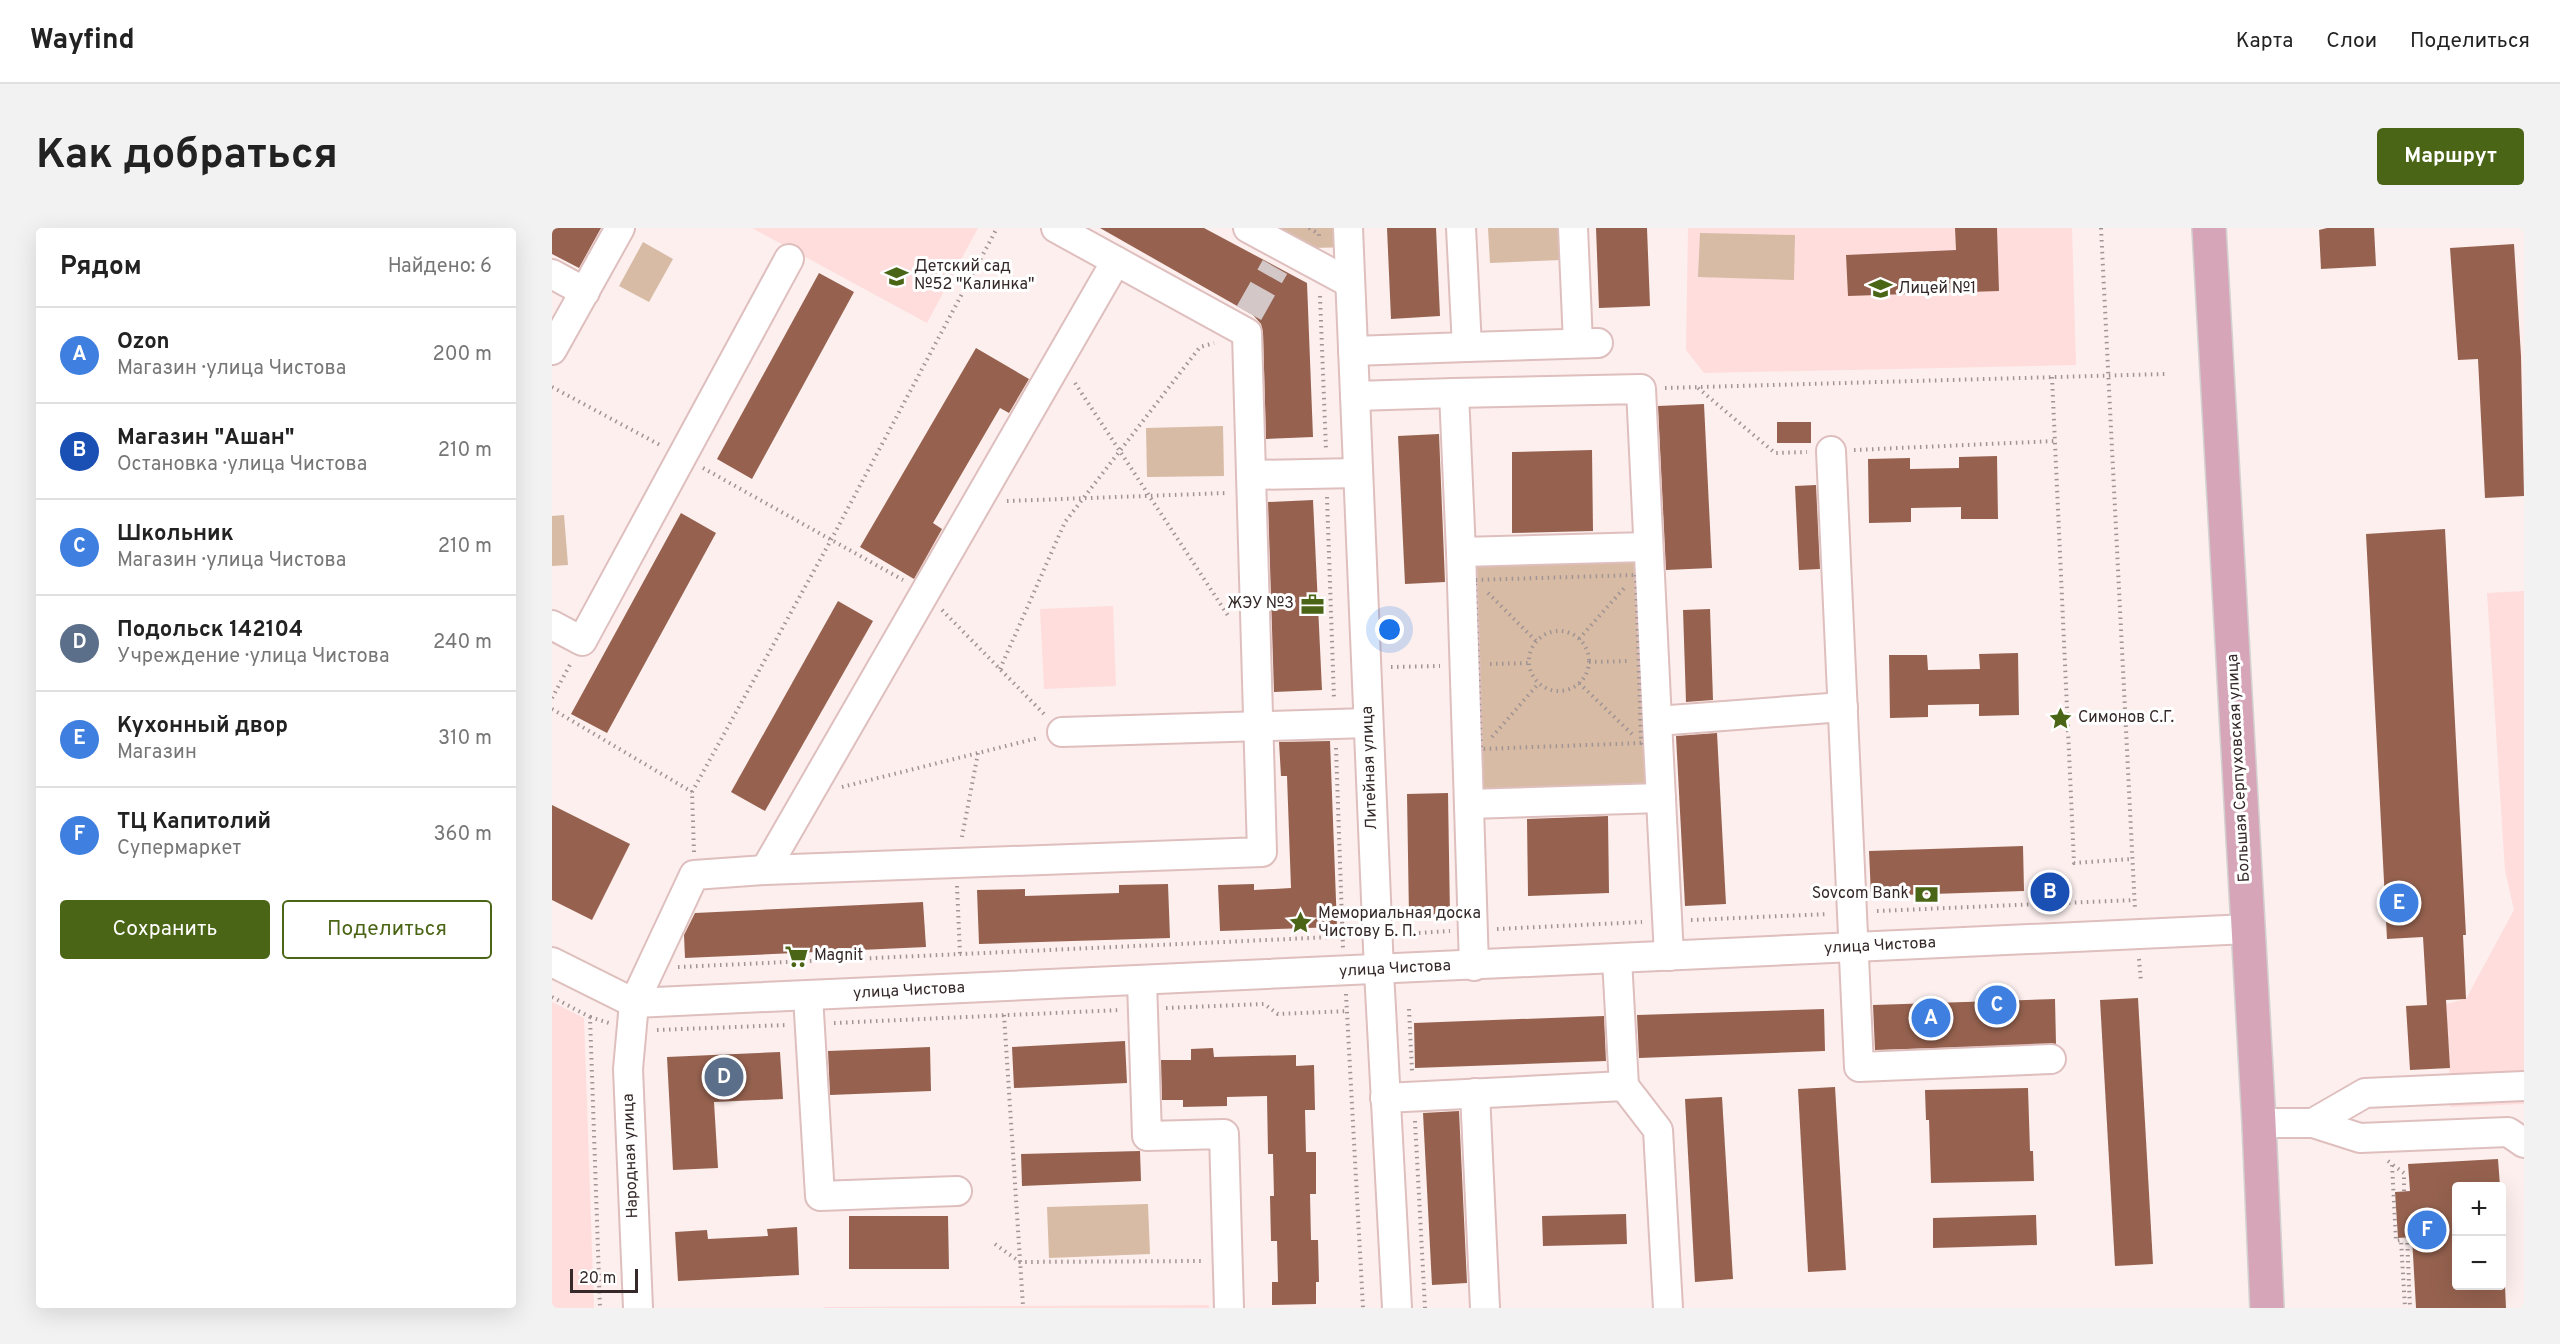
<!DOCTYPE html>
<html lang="ru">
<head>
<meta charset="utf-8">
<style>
  :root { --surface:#fff; --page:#f2f2f2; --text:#222; --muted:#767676; --line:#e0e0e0; --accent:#4b6516 }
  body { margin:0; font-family:Overpass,sans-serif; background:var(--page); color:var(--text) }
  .controls { position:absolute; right:18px; bottom:18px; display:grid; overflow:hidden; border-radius:6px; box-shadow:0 6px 24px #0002 }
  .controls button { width:54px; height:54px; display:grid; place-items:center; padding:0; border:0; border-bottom:2px solid var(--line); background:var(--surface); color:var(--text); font:30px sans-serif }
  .scale { position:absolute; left:18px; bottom:15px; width:68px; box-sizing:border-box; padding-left:6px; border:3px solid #352929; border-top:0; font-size:16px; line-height:21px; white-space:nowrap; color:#352929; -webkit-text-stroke:4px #fff; paint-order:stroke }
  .you { position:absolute; left:838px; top:402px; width:21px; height:21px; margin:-15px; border:4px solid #fff; border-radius:50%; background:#1a73e8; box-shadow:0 0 0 9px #1a73e833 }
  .badge { display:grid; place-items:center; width:39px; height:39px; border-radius:50%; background:var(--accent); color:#fff; font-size:20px; font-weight:700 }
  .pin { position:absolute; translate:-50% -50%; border:3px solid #fff; box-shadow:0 2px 6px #0006 }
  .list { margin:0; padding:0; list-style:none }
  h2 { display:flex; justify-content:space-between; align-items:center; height:78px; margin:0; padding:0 24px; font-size:26px }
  h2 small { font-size:20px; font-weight:400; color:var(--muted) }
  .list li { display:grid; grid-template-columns:39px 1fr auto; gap:18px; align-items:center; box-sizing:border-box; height:96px; padding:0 24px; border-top:2px solid var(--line) }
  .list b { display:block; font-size:22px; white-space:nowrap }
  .list p { margin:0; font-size:20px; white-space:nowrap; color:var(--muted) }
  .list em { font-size:20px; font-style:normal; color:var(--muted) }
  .actions { display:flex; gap:12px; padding:18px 24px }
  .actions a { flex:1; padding:14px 0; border:2px solid var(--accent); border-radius:6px; text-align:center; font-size:21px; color:var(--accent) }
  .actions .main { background:var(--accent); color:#fff }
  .map { position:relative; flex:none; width:1972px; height:1080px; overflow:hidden; border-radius:6px }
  header { display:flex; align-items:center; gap:36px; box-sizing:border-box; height:84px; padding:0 30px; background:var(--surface); border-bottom:2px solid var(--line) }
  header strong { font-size:28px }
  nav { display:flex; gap:33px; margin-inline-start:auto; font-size:21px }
  .intro { display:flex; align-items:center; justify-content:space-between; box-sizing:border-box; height:144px; padding:0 36px }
  h1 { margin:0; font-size:42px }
  .button { padding:15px 27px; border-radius:6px; background:var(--accent); color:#fff; font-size:21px; font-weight:700 }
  main { display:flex; gap:36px; padding:0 36px }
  aside { flex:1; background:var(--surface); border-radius:6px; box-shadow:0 6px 24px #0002 }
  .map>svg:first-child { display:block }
</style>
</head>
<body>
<header>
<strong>Wayfind</strong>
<nav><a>Карта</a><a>Слои</a><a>Поделиться</a></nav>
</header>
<div class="intro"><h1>Как добраться</h1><a class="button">Маршрут</a></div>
<main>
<aside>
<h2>Рядом<small>Найдено: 6</small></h2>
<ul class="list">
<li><span class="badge" style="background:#3f7fe0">A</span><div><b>Ozon</b><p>Магазин · улица Чистова</p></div><em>200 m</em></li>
<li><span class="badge" style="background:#1a4fb4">B</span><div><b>Магазин &quot;Ашан&quot;</b><p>Остановка · улица Чистова</p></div><em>210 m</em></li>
<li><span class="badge" style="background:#3f7fe0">C</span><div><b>Школьник</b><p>Магазин · улица Чистова</p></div><em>210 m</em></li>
<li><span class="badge" style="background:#5c6f8a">D</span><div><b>Подольск 142104</b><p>Учреждение · улица Чистова</p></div><em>240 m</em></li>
<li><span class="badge" style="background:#3f7fe0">E</span><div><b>Кухонный двор</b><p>Магазин</p></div><em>310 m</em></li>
<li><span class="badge" style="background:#3f7fe0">F</span><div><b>ТЦ Капитолий</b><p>Супермаркет</p></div><em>360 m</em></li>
</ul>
<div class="actions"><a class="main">Сохранить</a><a>Поделиться</a></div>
</aside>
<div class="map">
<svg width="1972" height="1080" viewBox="0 0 1972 1080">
  <rect width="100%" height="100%" fill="#fcefee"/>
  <!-- built -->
  <g fill="#fedddc">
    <polygon points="200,0 426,0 375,95"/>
    <polygon points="1136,0 1520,0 1524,137 1152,145 1134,122"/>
    <polygon points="1972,363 1972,876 1899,879 1894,776 1914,771 1962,682 1953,642 1935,365"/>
    <polygon points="561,378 564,458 492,461 488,381"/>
    <polygon points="0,774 32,790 42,1080 0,1080"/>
    <polygon points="657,1077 657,1080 272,1080 272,1079"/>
  </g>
  <!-- green -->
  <g fill="#d7bba4">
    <polygon points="720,0 808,0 808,19 756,20"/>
    <polygon points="936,0 1007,0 1009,32 938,35"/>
    <polygon points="1148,5 1243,7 1242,52 1146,49"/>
    <polygon points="91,14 121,31 97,74 67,58"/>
    <polygon points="671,198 672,248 595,249 594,200"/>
    <polygon points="12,287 16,337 0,338 0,288"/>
    <polygon points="1094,330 1102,560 920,566 912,336"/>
    <polygon points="596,976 598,1026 497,1030 495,979"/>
  </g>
  <!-- building -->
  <g fill="#96624f">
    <polygon points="0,0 49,0 27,40 0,26"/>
    <polygon points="548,0 652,0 755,55 761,209 714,211 711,105 709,96 701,87"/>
    <polygon points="835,0 884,0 888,88 839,91"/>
    <polygon points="1044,0 1095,0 1098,78 1047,80"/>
    <polygon points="1403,0 1445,0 1447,63 1296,68 1294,27 1404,22"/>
    <polygon points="1775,0 1822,0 1824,38 1769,41 1767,2"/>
    <polygon points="1962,16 1969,128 1972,268 1933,270 1926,131 1906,132 1898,20"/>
    <polygon points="267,45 302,64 200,251 165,231"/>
    <polygon points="424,120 477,151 457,185 448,180 381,295 390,301 362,351 308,319"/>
    <polygon points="1152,176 1160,340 1114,342 1106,178"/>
    <rect x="1225" y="194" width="34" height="21"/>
    <polygon points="887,206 893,354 853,356 846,208"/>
    <polygon points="1040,222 1041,303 960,305 960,224"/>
    <polygon points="1445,228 1446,291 1409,291 1409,279 1359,280 1359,294 1317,295 1316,231 1358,230 1358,241 1407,240 1407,229"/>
    <polygon points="1264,257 1268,341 1247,342 1243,258"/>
    <polygon points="761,272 770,462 722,464 716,274"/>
    <polygon points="129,285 164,305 55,505 19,486"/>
    <polygon points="1893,301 1914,707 1911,707 1914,771 1894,772 1898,840 1858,842 1854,778 1875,777 1871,709 1835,711 1814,306"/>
    <polygon points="286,373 321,393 213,583 179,564"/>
    <polygon points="1158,381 1161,472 1134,474 1131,382"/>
    <polygon points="1466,425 1467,487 1427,488 1427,476 1376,477 1376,489 1338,490 1337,427 1375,427 1376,442 1428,441 1427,426"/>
    <polygon points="1165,505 1174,676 1133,678 1124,508"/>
    <polygon points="778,513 785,699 668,703 666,657 702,656 702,662 739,660 735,548 729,548 727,514"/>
    <polygon points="896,565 898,689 857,689 855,566"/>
    <polygon points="0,577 78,616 40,692 0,672"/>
    <polygon points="1056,588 1057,665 976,668 975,591"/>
    <polygon points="1471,618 1472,663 1319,668 1317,623"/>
    <polygon points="616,656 618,710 427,716 425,662 473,661 473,668 567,665 567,657"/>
    <polygon points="371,674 374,719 133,730 132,707 143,685"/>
    <polygon points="1586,770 1601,1036 1563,1038 1548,772"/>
    <polygon points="1503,771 1504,816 1323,822 1321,777"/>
    <polygon points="1272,781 1273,823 1087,830 1085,787"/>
    <polygon points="1052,788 1054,833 863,840 862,795"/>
    <polygon points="573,813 575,855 462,860 460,819"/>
    <polygon points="378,819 379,863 278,867 276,823"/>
    <polygon points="661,820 662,829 744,827 744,838 762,837 763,882 753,882 754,924 764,924 764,966 758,966 759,1012 766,1012 767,1054 764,1054 764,1076 720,1077 720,1054 726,1054 725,1013 719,1013 718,968 722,968 721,926 716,926 715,868 675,869 675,878 631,879 631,872 610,872 609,832 639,832 639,821"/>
    <polygon points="228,824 231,871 162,874 166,940 121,942 115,829"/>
    <polygon points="1283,859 1294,1042 1256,1044 1246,861"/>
    <polygon points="1476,860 1478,923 1481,923 1482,953 1379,955 1377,892 1374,892 1373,862"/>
    <polygon points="1170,869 1181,1051 1143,1054 1133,871"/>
    <polygon points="907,883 915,1055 880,1057 871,885"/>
    <polygon points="588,923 589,953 470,958 469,926"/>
    <polygon points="1946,931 1948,958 1905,958 1905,1058 1953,1058 1954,1080 1864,1080 1860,1009 1846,1010 1843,964 1858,963 1856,936"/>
    <polygon points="1074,986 1075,1016 991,1018 990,988"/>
    <polygon points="1484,987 1485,1017 1381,1020 1381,990"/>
    <polygon points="297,988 396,988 397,1041 297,1041"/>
    <polygon points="245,999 247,1047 126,1053 123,1004 155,1002 156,1011 216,1008 215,1001"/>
  </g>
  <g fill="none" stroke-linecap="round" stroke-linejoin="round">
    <!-- minor-tunnel -->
    <polyline stroke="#d4c7c7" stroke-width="28" stroke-dasharray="28 14" stroke-linecap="butt" points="697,85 723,39"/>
    <defs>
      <g id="minor">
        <polyline points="504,0 564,33"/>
        <polyline points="696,0 798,55"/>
        <polyline points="796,0 827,743 845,1080"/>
        <polyline points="1021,0 1026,115"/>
        <polyline points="0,46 33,64"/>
        <polyline points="915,119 1046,115"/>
        <polyline points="0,122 68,0"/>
        <polyline points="801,123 915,119 909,0"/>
        <polyline points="902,165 1089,161 1105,493 1291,479"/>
        <polyline points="803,168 902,165 909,324 1096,319"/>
        <polyline points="1279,223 1307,839 1499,831"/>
        <polyline points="699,247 710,624 213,642 564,33 695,105 699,247 806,245"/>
        <polyline points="909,324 922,738"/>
        <polyline points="0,397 30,413 237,31"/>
        <polyline points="1105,493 1117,728"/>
        <polyline points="510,504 816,495"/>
        <polyline points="917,576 1109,570"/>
        <polyline points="1065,731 1072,858"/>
        <polyline points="0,734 82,775 1696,701"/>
        <polyline points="590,753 595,908 672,906 677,1080"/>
        <polyline points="256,768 268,968 405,963"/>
        <polyline points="923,865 933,1080"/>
        <polyline points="833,870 1072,858 1106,902 1116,1080"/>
        <polyline points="1707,895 1761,895 1808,910 1956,904 1972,915"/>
        <polyline points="1761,895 1813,865 1972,858"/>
        <polyline points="86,1080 76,841 82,775 142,647 213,642"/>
      </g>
      <polyline id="major" points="1657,0 1707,895 1715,1080"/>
    </defs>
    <!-- minor casing -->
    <use href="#minor" stroke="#debfbe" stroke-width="32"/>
    <!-- major casing -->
    <use href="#major" stroke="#d3d0d0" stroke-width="36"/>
    <!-- path -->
    <g stroke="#a19494" stroke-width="4" stroke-dasharray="1.5 4.5" stroke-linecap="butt">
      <polyline points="757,0 767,6 767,9"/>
      <polyline points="1549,0 1583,682"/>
      <polyline points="768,68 774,222"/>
      <polyline points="1500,149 1522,635 1579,631"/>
      <polyline points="523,155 677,389"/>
      <polyline points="0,159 108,217"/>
      <polyline points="1113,160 1613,146"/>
      <polyline points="1146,160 1223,225 1255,224"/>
      <polyline points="1302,222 1503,213"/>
      <polyline points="151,240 351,352"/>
      <polyline points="775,269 782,471"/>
      <polyline points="455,273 675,265"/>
      <polygon points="1084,347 1089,515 929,521 923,352"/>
      <polyline points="936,365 985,414"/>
      <polyline points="390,382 494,488"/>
      <circle cx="1007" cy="433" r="30"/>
      <polyline points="1027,411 1073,359"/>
      <polyline points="1037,434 1078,433"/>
      <polyline points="938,436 977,435"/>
      <polyline points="839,439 888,438"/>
      <polyline points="448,441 513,294 648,119 662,115"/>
      <polyline points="1027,455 1081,507"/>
      <polyline points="0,470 20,433"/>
      <polyline points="0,481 140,564"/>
      <polyline points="940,509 987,455"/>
      <polyline points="784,520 791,720"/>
      <polyline points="290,559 486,510"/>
      <polyline points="410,609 426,525"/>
      <polyline points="142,624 140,564 279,312 445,0"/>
      <polyline points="405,658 408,726"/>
      <polyline points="1325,683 1582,672"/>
      <polyline points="1139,692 1276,686"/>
      <polyline points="945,701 1090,694"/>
      <polyline points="849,706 898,703"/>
      <polyline points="1587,731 1589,754"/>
      <polyline points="126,739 802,708"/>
      <polyline points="794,766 811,1080"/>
      <polyline points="0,769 38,789 48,1080"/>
      <polyline points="614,780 712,776 726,786 795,783"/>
      <polyline points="857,781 860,843"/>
      <polyline points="452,787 471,1078"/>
      <polyline points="38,789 57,795"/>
      <polyline points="282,795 568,782"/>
      <polyline points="105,802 235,797"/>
      <polyline points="863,893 873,1080"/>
      <polyline points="1836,933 1840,936 1844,1013 1849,1012 1853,1080"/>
      <polyline points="1841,937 1852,945 1852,964"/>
      <polyline points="1855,1009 1858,1080"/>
      <polyline points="443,1016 468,1034 651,1033"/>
    </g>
    <!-- minor -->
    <use href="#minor" stroke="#fff" stroke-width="28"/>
    <!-- major -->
    <use href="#major" stroke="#d6a6b8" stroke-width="33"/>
  </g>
  <!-- icons -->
  <defs>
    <symbol id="school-bare" viewBox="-9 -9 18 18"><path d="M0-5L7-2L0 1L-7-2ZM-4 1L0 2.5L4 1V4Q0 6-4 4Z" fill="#4b6516" stroke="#fff" stroke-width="2.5" paint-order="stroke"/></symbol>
    <symbol id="office-bare" viewBox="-9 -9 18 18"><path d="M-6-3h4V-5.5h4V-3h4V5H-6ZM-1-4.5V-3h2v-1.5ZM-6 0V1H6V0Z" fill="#4b6516" stroke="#fff" stroke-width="2.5" paint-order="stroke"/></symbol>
    <symbol id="sight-bare" viewBox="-9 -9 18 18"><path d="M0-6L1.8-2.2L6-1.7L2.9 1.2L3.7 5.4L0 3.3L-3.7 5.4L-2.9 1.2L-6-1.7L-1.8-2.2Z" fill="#4b6516" stroke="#fff" stroke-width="2.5" paint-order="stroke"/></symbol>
    <symbol id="bank-bare" viewBox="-9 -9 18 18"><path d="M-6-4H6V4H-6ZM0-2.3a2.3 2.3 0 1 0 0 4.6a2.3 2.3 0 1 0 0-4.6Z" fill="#4b6516" stroke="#fff" stroke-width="2.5" paint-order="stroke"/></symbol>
    <symbol id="supermarket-bare" viewBox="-9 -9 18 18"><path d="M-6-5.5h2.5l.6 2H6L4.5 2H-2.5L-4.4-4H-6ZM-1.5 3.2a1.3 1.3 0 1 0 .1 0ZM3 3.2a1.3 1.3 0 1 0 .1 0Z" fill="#4b6516" stroke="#fff" stroke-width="2.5" paint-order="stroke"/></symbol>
  </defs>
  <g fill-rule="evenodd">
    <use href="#school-bare" x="328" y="32" width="33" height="33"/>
    <use href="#school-bare" x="1312" y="44" width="33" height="33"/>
    <use href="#office-bare" x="744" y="360" width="33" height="33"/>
    <use href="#sight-bare" x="1492" y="474" width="33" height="33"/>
    <use href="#bank-bare" x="1358" y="650" width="33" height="33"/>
    <use href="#sight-bare" x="732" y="678" width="33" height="33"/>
    <use href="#supermarket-bare" x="228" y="712" width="33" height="33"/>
  </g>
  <g text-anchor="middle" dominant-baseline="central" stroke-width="6" stroke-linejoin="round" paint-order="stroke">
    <!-- poi labels -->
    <g font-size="16" fill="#352929" stroke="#fff" text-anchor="start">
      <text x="362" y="39">Детский сад<tspan x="362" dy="18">№52 "Калинка"</tspan></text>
      <text x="1346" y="61">Лицей №1</text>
      <text x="742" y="376" text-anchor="end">ЖЭУ №3</text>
      <text x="1526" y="490">Симонов С.Г.</text>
      <text x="1357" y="666" text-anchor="end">Sovcom Bank</text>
      <text x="766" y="686">Мемориальная доска<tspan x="766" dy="18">Чистову Б. П.</tspan></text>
      <text x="262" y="728">Magnit</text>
    </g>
    <!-- street labels -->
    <g font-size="16" fill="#352929" stroke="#fff">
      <text transform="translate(818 540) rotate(-92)">Литейная улица</text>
      <text transform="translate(1687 540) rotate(-93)">Большая Серпуховская улица</text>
      <text transform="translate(1328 718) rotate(-3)">улица Чистова</text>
      <text transform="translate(843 741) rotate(-3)">улица Чистова</text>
      <text transform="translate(357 763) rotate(-3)">улица Чистова</text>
      <text transform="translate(79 928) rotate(-92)">Народная улица</text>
    </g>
  </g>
</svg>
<div class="controls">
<button>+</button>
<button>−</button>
</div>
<div class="scale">20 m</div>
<div class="you"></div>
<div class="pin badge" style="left:1379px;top:790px;background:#3f7fe0">A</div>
<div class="pin badge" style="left:1498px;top:664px;background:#1a4fb4">B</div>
<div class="pin badge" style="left:1445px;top:777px;background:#3f7fe0">C</div>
<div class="pin badge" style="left:172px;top:849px;background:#5c6f8a">D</div>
<div class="pin badge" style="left:1847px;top:675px;background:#3f7fe0">E</div>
<div class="pin badge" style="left:1875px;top:1002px;background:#3f7fe0">F</div>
</div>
</main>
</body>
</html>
